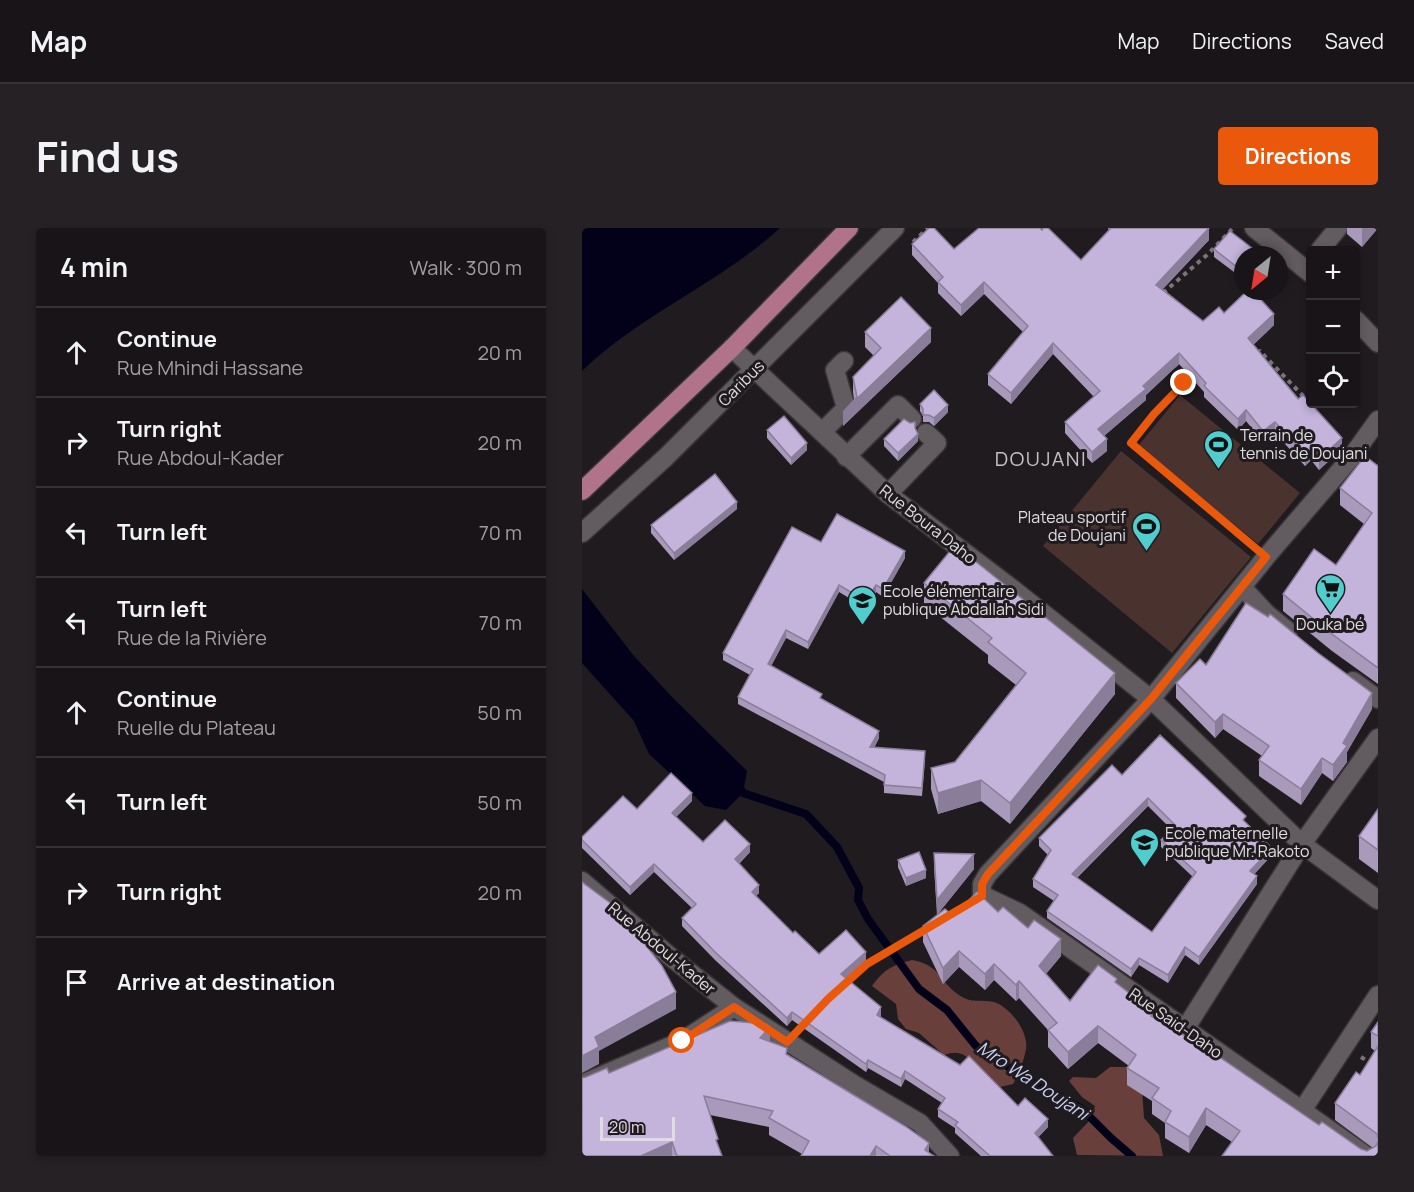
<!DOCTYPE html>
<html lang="en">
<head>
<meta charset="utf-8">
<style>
  :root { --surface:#181417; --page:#252124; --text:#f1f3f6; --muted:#9f9ea1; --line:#363336; --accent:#ea580c }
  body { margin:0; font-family:Manrope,sans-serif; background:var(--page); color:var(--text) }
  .controls { position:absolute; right:18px; top:18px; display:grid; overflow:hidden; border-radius:6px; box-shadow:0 3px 9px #0003 }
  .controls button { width:54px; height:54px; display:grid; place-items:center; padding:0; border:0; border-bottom:2px solid var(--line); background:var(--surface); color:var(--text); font:30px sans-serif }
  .compass { position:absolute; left:652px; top:18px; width:54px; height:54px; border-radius:50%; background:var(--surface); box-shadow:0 3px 9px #0003; rotate:210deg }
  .scale { position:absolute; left:18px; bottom:15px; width:75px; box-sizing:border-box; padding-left:6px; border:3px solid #e0dde0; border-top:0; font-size:16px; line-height:21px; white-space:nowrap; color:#e0dde0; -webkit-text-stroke:4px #201b1f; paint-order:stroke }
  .stop { position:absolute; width:18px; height:18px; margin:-14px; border:4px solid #ea580c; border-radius:50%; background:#fff }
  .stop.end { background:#ea580c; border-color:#fff; box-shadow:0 2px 6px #0008 }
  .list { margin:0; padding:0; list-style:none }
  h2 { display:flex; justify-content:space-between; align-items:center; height:78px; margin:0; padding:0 24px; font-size:26px }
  h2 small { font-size:20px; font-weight:400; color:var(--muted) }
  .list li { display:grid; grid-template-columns:39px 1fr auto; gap:18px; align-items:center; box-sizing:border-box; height:90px; padding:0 24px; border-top:2px solid var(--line) }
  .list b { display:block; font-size:22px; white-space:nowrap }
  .list p { margin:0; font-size:20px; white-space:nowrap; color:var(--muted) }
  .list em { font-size:20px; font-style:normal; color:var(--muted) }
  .icon { flex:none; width:33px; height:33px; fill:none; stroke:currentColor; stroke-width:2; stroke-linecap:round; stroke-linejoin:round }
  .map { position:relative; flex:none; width:796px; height:928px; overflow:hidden; border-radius:6px }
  header { display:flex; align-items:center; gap:36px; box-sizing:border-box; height:84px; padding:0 30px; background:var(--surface); border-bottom:2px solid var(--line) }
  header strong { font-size:28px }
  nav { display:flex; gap:33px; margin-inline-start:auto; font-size:21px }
  .intro { display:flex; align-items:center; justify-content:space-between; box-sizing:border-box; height:144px; padding:0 36px }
  h1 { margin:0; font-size:42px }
  .button { padding:15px 27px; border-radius:6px; background:var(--accent); color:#fff; font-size:21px; font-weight:700 }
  main { display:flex; gap:36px; padding:0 36px }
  aside { flex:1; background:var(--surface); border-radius:6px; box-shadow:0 3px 9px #0003 }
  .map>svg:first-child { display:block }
</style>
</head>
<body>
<header>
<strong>Map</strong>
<nav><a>Map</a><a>Directions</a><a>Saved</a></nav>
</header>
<div class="intro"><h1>Find us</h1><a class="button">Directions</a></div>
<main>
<aside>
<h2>4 min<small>Walk · 300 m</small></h2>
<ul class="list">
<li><svg class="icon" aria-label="ahead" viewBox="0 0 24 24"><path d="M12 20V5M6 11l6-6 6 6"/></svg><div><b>Continue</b><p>Rue Mhindi Hassane</p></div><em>20 m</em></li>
<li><svg class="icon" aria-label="right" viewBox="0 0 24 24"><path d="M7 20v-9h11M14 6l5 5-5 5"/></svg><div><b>Turn right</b><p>Rue Abdoul-Kader</p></div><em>20 m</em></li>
<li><svg class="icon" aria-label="left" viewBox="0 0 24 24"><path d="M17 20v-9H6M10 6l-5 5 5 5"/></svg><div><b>Turn left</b></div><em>70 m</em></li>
<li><svg class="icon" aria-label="left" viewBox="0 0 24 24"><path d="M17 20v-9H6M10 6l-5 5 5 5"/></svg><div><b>Turn left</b><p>Rue de la Rivière</p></div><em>70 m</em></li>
<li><svg class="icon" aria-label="ahead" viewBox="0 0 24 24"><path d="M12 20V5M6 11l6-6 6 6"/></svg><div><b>Continue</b><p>Ruelle du Plateau</p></div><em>50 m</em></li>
<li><svg class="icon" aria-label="left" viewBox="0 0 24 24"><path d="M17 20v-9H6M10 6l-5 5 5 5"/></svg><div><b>Turn left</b></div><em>50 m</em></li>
<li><svg class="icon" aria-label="right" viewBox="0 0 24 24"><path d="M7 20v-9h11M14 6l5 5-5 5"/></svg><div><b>Turn right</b></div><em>20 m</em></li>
<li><svg class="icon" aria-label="arrive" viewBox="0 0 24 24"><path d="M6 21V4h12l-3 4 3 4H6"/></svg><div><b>Arrive at destination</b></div></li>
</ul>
</aside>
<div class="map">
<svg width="796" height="928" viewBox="0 0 796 928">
  <rect width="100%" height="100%" fill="#201b1f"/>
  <!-- green -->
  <g fill="#4a322f">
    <polygon points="598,167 718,265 676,316 556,218"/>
    <polygon points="539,223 669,329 590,425 461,318"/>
  </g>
  <!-- forest -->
  <g fill="#683f3b">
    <path d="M330,732C359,737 357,754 377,767C390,776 397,771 412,774C428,779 447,804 444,821C442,832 437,846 431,856L418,859C411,854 403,850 398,844C386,830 382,820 362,827L337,805L324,801L316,791L314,776L290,758C302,741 311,737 330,732Z"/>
    <polygon points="528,839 546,839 560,861 562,890 577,907 581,928 495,927 491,910 510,890 513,878 500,869 487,853 491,849 514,850"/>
  </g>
  <!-- water -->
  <g fill="#03011a">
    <path d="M0,0H198C138,55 59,86 0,143Z"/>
    <polygon points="0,361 52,428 91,470 165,543 161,565 144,582 123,578 67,526 52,493 0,435"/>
  </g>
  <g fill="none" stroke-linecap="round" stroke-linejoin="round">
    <!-- stream -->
    <polyline stroke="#03011a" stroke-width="8" points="157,558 161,565 224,586 255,619 277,660 276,672 286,691 337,761 365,782 394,818 440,848 500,881 529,910 550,928"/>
    <defs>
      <g id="minor">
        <polyline points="672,0 728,45"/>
        <polyline points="738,22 756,0"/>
        <polyline points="774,92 796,115"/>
        <polyline points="150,120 306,266 432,362 569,471 720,616 796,672"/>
        <polyline points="240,204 264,180 253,142 262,133"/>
        <polyline points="264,229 316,177 330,191"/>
        <polyline points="306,266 355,215 344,205"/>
        <polyline points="0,305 84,229 313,0"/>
        <polyline points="660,359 685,386 706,403"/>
        <polyline points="771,453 796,471"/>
        <polyline points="0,653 90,730 152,779 273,857 338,895 368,928"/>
        <polyline points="603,801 720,616 796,510"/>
        <polyline points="0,856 100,813 152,779"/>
        <polyline points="721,881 796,767"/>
        <polyline points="785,928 438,685 400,667 400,656 406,646 569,471 684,329 768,231 796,192"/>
      </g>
      <polyline id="major" points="0,263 150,120 267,0"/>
    </defs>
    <!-- minor casing -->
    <use href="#minor" stroke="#383538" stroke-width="21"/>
    <!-- major casing -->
    <use href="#major" stroke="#383538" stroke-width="21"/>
    <!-- path -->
    <g stroke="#787478" stroke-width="4" stroke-dasharray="4.5 4.5" stroke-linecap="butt">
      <polyline points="331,14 346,0"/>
      <polyline points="581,65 626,26 650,1"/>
      <polyline points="674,125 678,123 724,171"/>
      <polyline points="592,135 609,153"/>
      <polyline points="617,153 602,155 572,186 549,215 668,315"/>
      <polyline points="365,688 382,679"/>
      <polyline points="265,754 285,736 345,700"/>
      <polyline points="779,829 796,840"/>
    </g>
    <!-- minor -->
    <use href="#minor" stroke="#625c60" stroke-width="18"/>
    <!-- major -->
    <use href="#major" stroke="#b07389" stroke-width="18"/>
  </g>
  <!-- wall -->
  <g fill="#a99abc" fill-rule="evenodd">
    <polygon points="526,0 627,0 627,12 581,61 621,93 642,85 692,97 671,117 760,221 737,242 729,232 723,238 693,205 681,214 664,193 656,202 622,169 622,164 597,136 564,167 564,172 522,208 525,223 510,235 483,205 483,194 512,169 471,126 429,176 406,157 406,146 441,104 402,66 379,88 356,65 356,55 330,27 330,16 372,21 499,32 527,3"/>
    <polygon points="765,0 796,0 780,19 765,6"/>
    <polygon points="632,21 675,27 661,27 661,49 660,50 632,29"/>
    <polygon points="283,104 349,114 261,198 272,171 271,164 271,149 292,128 283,119"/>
    <polygon points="338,176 366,184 352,198 347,194 341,194 341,188 338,183"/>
    <polygon points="333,200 336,213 316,233 302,218 302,211"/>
    <polygon points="185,202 225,222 209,237 185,210"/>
    <polygon points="796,238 796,456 750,423 701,383 701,366 754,337 782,296 758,277 758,260"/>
    <polygon points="155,281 92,332 69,305 69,297"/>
    <polygon points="239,314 323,330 301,369 294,364 284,380 257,364 226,421 204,410 189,438 240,471 297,510 292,520 343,531 340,568 302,565 302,554 156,476 156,469 168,447 141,432 141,425"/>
    <polygon points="342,355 533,466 428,596 399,573 356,586 349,561 349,540 373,534 434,457 406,435 406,427 342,376"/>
    <polygon points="624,437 790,481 765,524 765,534 751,553 740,545 719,577 677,548 677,532 680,528 641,501 633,510 594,470 594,455"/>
    <path d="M540,547L664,596L690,627L672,646L675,656L617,737L603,727L586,755L557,737L549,749L465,690V683L472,673L451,659V651L466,627L457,618V610ZM566,578L589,601L579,612V619L611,649L570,704L495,650Z"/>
    <polygon points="110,573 94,589 121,614 168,624 157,636 177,665 174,668 211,705 237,726 284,732 264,750 299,787 298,789 436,878 466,899 456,909 471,928 399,928 373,905 373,900 356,889 356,881 360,875 323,851 319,859 286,840 284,844 210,792 205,798 133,732 100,698 100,690 110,680 72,644 48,667 0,620 0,609 55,581"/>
    <polygon points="796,581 796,645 777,631 777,608"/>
    <polygon points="352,625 392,641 355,687 352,639"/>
    <polygon points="316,632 344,650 324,658 316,639"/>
    <polygon points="416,684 446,700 479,728 464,746 488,773 535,756 572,789 737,897 779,921 785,923 791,920 753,892 753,875 778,847 793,823 789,820 789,804 796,794 796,928 650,914 624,897 607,925 583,910 583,895 570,886 570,873 545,857 545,840 547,838 516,815 486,841 466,819 466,802 437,770 434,773 412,752 403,762 377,739 361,756 341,714 341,698 371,688"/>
    <polygon points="188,814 205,827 352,928 219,928 220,926 187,907 187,899 128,887 136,919 140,928 0,928 27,845"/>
  </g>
  <!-- shaded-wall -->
  <g fill="#897d99">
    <polygon points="627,0 627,12 574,68 574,57"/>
    <polygon points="780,0 796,0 780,19"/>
    <polygon points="402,54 402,66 379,88 379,77"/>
    <polygon points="692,86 692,97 666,122 666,110"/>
    <polygon points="349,100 349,114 261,198 261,184"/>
    <polygon points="471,115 471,126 429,176 429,165"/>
    <polygon points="597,125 597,136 564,167 564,172 516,213 516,201"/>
    <polygon points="366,177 366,184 352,198 352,190"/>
    <polygon points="664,182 664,193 656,202 656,191"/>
    <polygon points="693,194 693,205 681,214 681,203"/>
    <polygon points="336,206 336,213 316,233 316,225"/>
    <polygon points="760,210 760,221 737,242 737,231"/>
    <polygon points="525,211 525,223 510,235 510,224"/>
    <polygon points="225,215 225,222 209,237 209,230"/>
    <polygon points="729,221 729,232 723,238 723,227"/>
    <polygon points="155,274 155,281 92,332 92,325"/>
    <polygon points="323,323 323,330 301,369 301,361"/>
    <polygon points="257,357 257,364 226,421 226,414"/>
    <polygon points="294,357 294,364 284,380 284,373"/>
    <polygon points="204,402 204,410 186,444 186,436"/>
    <polygon points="533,445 533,466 428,596 428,575"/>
    <polygon points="790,465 790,481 765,524 765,534 751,553 751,537 761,515"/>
    <polygon points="641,486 641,501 633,510 633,494"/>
    <polygon points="297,503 297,510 288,527 288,519"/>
    <polygon points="740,530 740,545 719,577 719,561"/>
    <polygon points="399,552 399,573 356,586 356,565"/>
    <polygon points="110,565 110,573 90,593 90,585"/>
    <polygon points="566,570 566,578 490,654 490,646"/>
    <polygon points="168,616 168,624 153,639 153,631"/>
    <polygon points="690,620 690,627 668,651 668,643"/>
    <polygon points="392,626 392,641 355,687 355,672"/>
    <polygon points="72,636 72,644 48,667 48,659"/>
    <polygon points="344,642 344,650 324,658 324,650"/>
    <polygon points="675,648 675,656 617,737 617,729"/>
    <polygon points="177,657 177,665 170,672 170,664"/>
    <polygon points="479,711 479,728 457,754 457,738"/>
    <polygon points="603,719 603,727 586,755 586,747"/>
    <polygon points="377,723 377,739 361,756 361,740"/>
    <polygon points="284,724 284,732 259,754 259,746"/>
    <polygon points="557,730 557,737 549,749 549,741"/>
    <polygon points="412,736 412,752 403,762 403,746"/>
    <polygon points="437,753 437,770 434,773 434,757"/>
    <polygon points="94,764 94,781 17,823 17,836 0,845 0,828 13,809"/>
    <polygon points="299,779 299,787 295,795 295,787"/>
    <polygon points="210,784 210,792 205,798 205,790"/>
    <polygon points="516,798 516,815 486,841 486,824"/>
    <polygon points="188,799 188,816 178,810"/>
    <polygon points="286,832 286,840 284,844 284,836"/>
    <polygon points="323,843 323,851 319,859 319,851"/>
    <polygon points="624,880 624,897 607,925 607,909"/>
    <polygon points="466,891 466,899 453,913 453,905"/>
    <polygon points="90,914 90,928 59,928"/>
    <polygon points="347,915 347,928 343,922"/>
    <polygon points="294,918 294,928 288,928"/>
  </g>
  <!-- building -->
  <g fill="#c4b3db" stroke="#897d99" stroke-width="1.5" fill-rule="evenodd">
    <polygon points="347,0 352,0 372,21 397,0 458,0 460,2 461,0 466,0 499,32 529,0 627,0 574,57 621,93 637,79 642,85 665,63 671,63 692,86 666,110 716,171 721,167 760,210 737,231 729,221 723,227 693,194 681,203 664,182 656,191 622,158 624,155 597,125 561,158 564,161 516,201 525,211 510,224 483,194 518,163 471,115 429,165 406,146 446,98 402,54 379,77 356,54 361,49 330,16"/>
    <polygon points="648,3 675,24 673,27 661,27 661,41 660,43 632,21"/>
    <polygon points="319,69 349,100 261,184 275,169 271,149 299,120 283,104"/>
    <polygon points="352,162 366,177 352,190 347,187 341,187 341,181 338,176"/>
    <polygon points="202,188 225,215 209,230 185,202"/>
    <polygon points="322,191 328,195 333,194 333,200 336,206 316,225 302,211"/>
    <polygon points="783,228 796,238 796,440 750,406 701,366 732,321 754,337 790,285 758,260"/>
    <polygon points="133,246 155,274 92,325 69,297"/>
    <polygon points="255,286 323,323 301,361 294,357 284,373 257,357 226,414 204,402 186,436 240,466 238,470 297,503 288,519 343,523 340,560 302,557 303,547 156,469 171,441 141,425 210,299 239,314"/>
    <polygon points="373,317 533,445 428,575 399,552 356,565 349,540 373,534 444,445 406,414 410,410 342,355"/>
    <polygon points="664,375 686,389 688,386 736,425 790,465 761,515 765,518 751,537 740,530 719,561 677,532 687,518 641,486 633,494 594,455 618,431 624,437"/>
    <path d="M578,507L664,588L661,592L690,620L668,643L675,648L617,729L603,719L586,747L557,730L549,741L465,683L476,667L451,651L469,622L457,610L530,537L540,547ZM566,570L593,597L579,612L614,644L570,704L490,646Z"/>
    <polygon points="89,545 110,565 90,585 121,614 143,592 168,616 153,631 177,657 170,664 211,705 213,703 237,726 264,702 284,724 259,746 299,779 295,787 378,837 387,828 436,878 443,870 466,891 453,905 471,928 408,928 373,897 376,894 356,881 363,870 323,843 319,851 286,832 284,836 210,784 205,790 133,724 100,690 114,676 72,636 48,659 0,612 0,609 41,568 55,581"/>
    <polygon points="796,581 796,622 777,608"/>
    <polygon points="337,624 344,642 324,650 316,632"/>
    <polygon points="352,625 392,626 355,672"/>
    <polygon points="0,654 35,680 80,738 94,764 13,809 17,819 0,828"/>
    <polygon points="395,664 416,684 421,679 446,700 452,692 479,711 457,738 488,773 516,737 535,751 533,754 572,784 569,788 627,822 737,897 740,894 779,921 785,923 794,918 796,913 796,928 640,928 658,903 624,880 607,909 583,894 589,883 570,870 577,860 545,840 554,827 516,798 486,824 466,802 475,795 437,753 434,757 412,736 403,746 377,723 361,740 341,698 363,681 371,688"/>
    <polygon points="148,793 184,796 188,799 178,810 205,820 204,826 323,898 347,915 343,922 352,928 308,928 294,918 288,928 219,928 227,913 187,890 191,883 122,868 136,911 134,912 140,928 95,928 90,914 59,928 0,928 0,850 4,849 25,840 27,845"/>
    <polygon points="796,794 796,808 789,804"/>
    <polygon points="796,818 796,911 795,906 753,875 774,844 778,847"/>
  </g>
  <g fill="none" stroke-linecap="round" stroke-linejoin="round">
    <!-- route -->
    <polyline stroke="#ea580c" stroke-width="8" points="100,813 152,779 205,814 246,771 285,736 400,668 400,656 406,646 569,471 684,329 549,215 572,186 602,155"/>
  </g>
  <!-- icons -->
  <defs>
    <symbol id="stadium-pin" viewBox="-11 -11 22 30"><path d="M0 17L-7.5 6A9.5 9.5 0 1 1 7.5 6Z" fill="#52cdce" stroke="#201b1f"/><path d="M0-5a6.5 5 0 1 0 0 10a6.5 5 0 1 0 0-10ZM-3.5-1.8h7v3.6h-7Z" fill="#111"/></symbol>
    <symbol id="supermarket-pin" viewBox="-11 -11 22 30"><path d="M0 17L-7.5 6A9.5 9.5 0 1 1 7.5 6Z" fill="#52cdce" stroke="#201b1f"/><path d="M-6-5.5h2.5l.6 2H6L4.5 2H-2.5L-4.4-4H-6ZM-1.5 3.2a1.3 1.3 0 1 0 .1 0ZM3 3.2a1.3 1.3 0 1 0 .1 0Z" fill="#111"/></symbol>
    <symbol id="school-pin" viewBox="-11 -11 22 30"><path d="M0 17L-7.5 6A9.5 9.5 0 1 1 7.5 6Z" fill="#52cdce" stroke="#201b1f"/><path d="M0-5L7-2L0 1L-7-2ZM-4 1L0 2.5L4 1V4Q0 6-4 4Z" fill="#111"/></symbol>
  </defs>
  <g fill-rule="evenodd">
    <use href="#stadium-pin" x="620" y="200" width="33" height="45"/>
    <use href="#stadium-pin" x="548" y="282" width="33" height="45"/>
    <use href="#supermarket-pin" x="732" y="344" width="33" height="45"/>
    <use href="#school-pin" x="264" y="356" width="33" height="45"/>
    <use href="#school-pin" x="546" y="598" width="33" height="45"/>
  </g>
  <g text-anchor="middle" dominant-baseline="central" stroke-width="6" stroke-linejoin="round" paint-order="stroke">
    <!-- street labels -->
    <g font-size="16" fill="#e0dde0" stroke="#201b1f">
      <text transform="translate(159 155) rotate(-45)">Caribus</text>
      <text transform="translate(346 296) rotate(38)">Rue Boura Daho</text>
      <text transform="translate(80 720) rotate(40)">Rue Abdoul-Kader</text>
      <text transform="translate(594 795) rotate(35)">Rue Said-Daho</text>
    </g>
    <!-- poi labels -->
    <g font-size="16" fill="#e0dde0" stroke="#201b1f" text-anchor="start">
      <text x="658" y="207">Terrain de<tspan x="658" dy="18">tennis de Doujani</tspan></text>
      <text x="544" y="289" text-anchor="end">Plateau sportif<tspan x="544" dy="18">de Doujani</tspan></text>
      <text x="301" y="363">Ecole élémentaire<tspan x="301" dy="18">publique Abdallah Sidi</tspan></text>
      <text x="748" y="396" text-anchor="middle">Douka bé</text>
      <text x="583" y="605">Ecole maternelle<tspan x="583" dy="18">publique Mr. Rakoto</tspan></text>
    </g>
    <!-- water labels -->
    <g font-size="18" font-style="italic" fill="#cad1f7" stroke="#201b1f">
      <text transform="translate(451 852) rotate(33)">Mro Wa Doujani</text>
    </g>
    <!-- quarter labels -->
    <g font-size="20" letter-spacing="1.5" fill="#c7c0c6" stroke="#201b1f">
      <text x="459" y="230">DOUJANI</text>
    </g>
  </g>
</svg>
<div class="controls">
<button>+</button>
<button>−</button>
<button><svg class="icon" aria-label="locate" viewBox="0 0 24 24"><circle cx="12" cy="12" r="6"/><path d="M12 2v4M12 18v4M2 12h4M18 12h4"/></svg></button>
</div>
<svg class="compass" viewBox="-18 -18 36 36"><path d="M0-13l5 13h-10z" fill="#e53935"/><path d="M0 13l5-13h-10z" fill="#9f9ea1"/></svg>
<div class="scale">20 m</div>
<div class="stop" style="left:100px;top:813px"></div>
<div class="stop end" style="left:602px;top:155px"></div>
</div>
</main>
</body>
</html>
